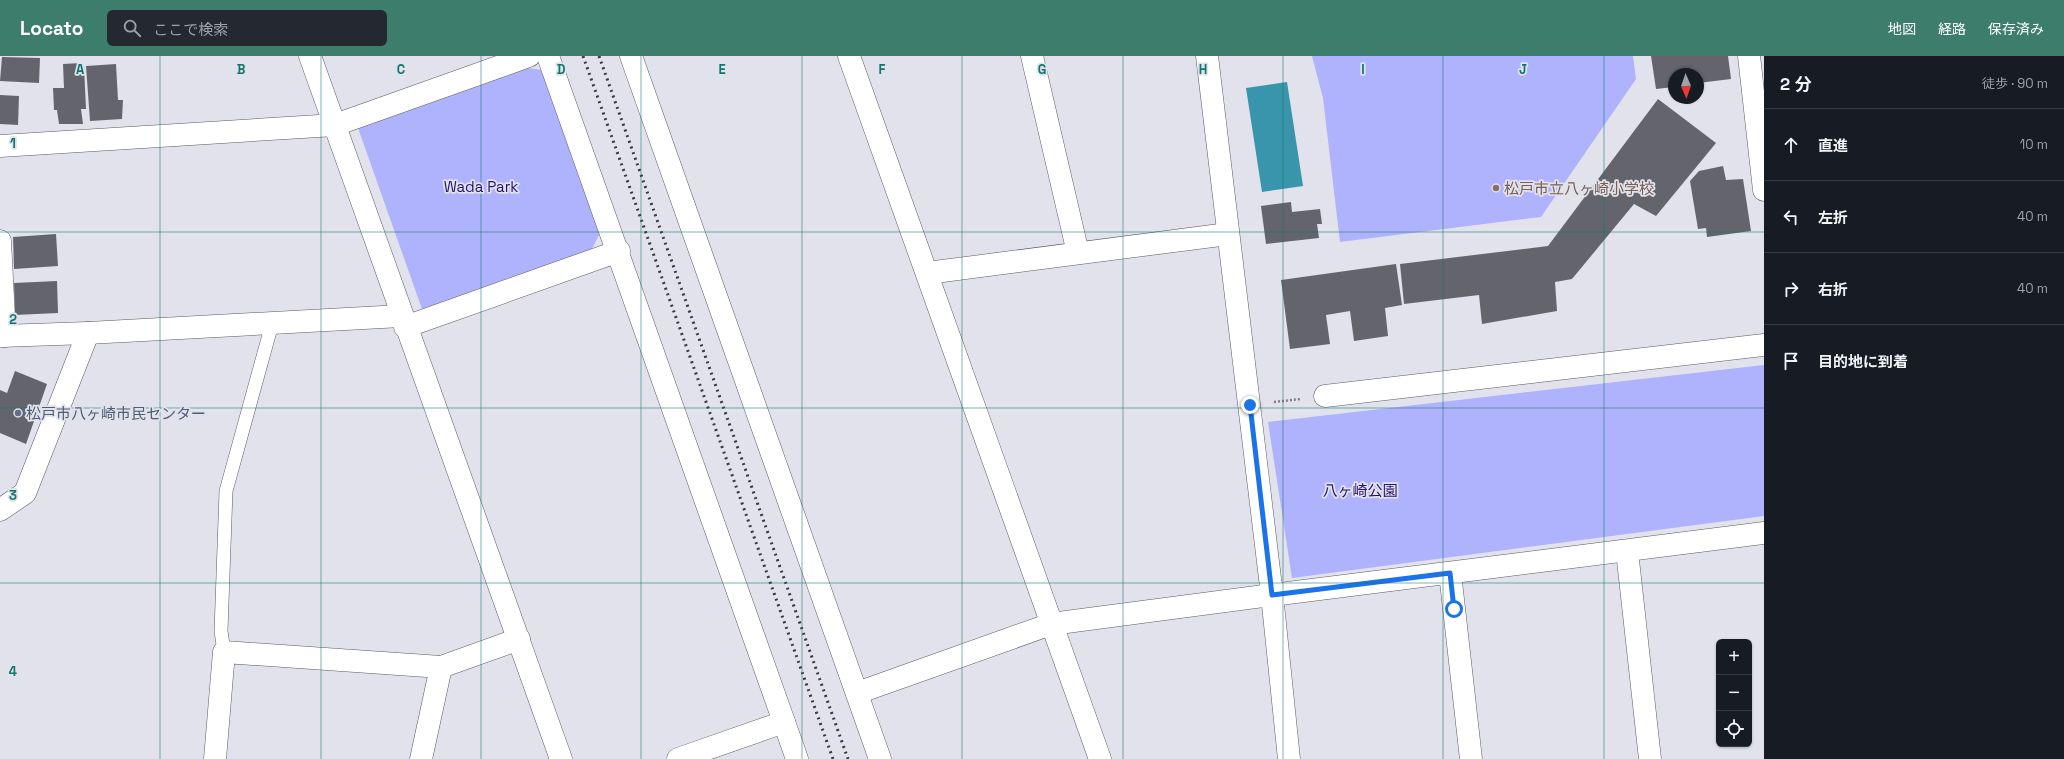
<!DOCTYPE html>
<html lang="ja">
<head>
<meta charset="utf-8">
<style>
  :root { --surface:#171b24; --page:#242831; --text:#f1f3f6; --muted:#9ea1a6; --line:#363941; --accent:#3c7d6c }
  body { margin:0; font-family:"Space Grotesk","Noto Sans JP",sans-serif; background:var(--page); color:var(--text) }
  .controls { position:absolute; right:12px; bottom:12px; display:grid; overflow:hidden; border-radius:6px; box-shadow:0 1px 3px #0004 }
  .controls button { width:36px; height:36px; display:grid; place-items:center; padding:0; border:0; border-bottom:1px solid var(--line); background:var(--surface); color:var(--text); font:20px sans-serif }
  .compass { position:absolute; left:1668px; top:12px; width:36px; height:36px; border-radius:50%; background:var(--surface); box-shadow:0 1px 3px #0004; rotate:178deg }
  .stop { position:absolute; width:12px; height:12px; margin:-9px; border:3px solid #1a73e8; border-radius:50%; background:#fff }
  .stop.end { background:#1a73e8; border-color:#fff; box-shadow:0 1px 4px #0008 }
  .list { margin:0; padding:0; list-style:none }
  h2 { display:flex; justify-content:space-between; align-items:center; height:52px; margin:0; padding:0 16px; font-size:17px }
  h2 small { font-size:13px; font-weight:400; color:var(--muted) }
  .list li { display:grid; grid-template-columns:26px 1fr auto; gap:12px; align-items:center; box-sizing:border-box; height:72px; padding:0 16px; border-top:1px solid var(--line) }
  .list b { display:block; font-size:15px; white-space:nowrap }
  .list em { font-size:13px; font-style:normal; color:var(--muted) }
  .icon { flex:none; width:22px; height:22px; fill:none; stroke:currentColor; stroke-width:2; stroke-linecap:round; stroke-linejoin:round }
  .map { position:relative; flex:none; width:1764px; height:703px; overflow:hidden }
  header { display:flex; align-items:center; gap:24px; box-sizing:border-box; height:56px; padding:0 20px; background:var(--accent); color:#fff }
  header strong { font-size:19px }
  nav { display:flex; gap:22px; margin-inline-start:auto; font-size:14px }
  .search { width:280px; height:36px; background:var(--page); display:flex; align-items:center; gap:10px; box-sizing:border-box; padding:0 14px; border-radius:6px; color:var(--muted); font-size:15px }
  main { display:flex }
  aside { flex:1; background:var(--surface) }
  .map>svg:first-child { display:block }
</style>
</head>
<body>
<header>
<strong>Locato</strong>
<div class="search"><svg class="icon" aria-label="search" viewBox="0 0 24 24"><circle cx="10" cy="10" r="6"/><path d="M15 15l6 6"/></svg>ここで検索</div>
<nav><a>地図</a><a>経路</a><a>保存済み</a></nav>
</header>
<main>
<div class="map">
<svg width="1764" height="703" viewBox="0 0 1764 703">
  <rect width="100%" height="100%" fill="#e1e2eb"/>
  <!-- green -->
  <g fill="#afb2fc">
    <polygon points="1312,0 1633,0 1636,23 1541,161 1340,186 1323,42"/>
    <polygon points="527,12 543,14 600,177 591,195 422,253 358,72"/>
    <polygon points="1764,309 1764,460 1292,522 1268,366"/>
  </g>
  <!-- water -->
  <polygon fill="#3995ac" points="1287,26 1303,130 1262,136 1246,32"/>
  <!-- building -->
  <g fill="#64656c">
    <polygon points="1651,0 1728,0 1731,23 1698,27 1698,18 1674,18 1674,31 1656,33"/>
    <polygon points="2,1 40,2 39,27 0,25"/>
    <polygon points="81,7 81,10 84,10 86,53 81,53 83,68 59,68 57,54 54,54 53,32 64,32 63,8"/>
    <polygon points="116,8 118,44 123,44 122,63 90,65 86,10"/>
    <polygon points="0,39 19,40 18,69 0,68"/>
    <polygon points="1658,43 1716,87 1656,160 1634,148 1572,223 1555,226 1557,255 1482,268 1479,239 1404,248 1400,208 1548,190"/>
    <polygon points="1723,110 1726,124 1743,123 1751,175 1707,181 1706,172 1698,173 1690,125 1699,115"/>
    <polygon points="1291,146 1292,156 1320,153 1322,168 1317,168 1319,182 1266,188 1261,150"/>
    <polygon points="56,178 58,210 14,213 13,181"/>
    <polygon points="1396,208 1402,249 1385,252 1388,280 1354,285 1350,255 1326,259 1330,288 1290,293 1281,224"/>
    <polygon points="57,225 58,257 15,259 14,227"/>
    <polygon points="15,315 47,328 26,388 0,377 0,334 7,337"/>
  </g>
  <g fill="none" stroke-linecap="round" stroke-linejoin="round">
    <defs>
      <polyline id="lane" points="224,596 221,575 226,435 272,268"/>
      <g id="street">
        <polyline points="548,0 784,666"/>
        <polyline points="631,0 880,703"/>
        <polyline points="849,0 1100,703"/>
        <polyline points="1032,0 1078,197"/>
        <polyline points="1207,0 1272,539 1764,477"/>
        <polyline points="1749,0 1764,134"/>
        <polyline points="0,90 335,69 529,0"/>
        <polyline points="0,185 5,280"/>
        <polyline points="927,217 1228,178"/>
        <polyline points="405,271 619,195"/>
        <polyline points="0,280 88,277 401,260"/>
        <polyline points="1325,340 1764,289"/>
        <polyline points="0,454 25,437 88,277"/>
        <polyline points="1627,495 1650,703"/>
        <polyline points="1450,517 1471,703"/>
        <polyline points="857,637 1051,568 1272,539 1289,703"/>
        <polyline points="215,703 224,596 441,611"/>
        <polyline points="421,703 441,611 519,583"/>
        <polyline points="678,703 784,666 797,703"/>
      </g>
      <polyline id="secondary" points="310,0 561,703"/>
    </defs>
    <!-- lane casing -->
    <use href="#lane" stroke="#5a5a62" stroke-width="14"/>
    <!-- street casing -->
    <use href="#street" stroke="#5a5a62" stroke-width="23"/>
    <!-- secondary casing -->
    <use href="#secondary" stroke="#5a5a62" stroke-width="23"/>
    <!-- path -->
    <polyline stroke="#7f8086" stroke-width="2.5" stroke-dasharray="2 2" stroke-linecap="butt" points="1274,346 1301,343"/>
    <!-- lane -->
    <use href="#lane" stroke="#fff" stroke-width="13"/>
    <!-- street -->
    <use href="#street" stroke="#fff" stroke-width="22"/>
    <!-- secondary -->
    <use href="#secondary" stroke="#fff" stroke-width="22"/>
    <!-- rail -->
    <g stroke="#3b3c40" stroke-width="3" stroke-dasharray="2 4" stroke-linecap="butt">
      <polyline points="583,0 833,703"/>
      <polyline points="599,0 848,703"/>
    </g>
  </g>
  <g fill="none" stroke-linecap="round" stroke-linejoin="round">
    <!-- route -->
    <polyline stroke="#1a73e8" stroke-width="5" points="1250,349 1272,539 1450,517 1454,553"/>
  </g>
  <!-- grid -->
  <path fill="none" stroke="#0f766e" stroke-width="1" stroke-opacity="0.55" d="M160,0V703M321,0V703M481,0V703M641,0V703M802,0V703M962,0V703M1123,0V703M1283,0V703M1443,0V703M1604,0V703M0,176H1764M0,352H1764M0,527H1764"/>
  <!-- markers -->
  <circle fill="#8d6e63" stroke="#e1e2eb" stroke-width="1.5" cx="1496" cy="132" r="4"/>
  <circle fill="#5c6f8a" stroke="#e1e2eb" stroke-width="1.5" cx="18" cy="357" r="4"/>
  <g text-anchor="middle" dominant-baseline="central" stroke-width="3.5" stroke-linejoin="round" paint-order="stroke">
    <!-- park labels -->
    <g font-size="15" fill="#26136e" stroke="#e1e2eb">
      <text x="481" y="130">Wada Park</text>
      <text x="1360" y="434">八ヶ崎公園</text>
    </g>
    <!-- education labels -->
    <g font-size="15" fill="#785e54" stroke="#e1e2eb" text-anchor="start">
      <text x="1504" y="132">松戸市立八ヶ崎小学校</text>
    </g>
    <!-- service labels -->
    <g font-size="15" fill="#4e5e75" stroke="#e1e2eb" text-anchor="start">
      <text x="26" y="357">松戸市八ヶ崎市民センター</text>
    </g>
  </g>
  <g font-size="13" text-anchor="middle" font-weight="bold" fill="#0f766e" stroke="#e1e2eb" stroke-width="3.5" stroke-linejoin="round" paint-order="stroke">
    <text x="80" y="18">A</text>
    <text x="241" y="18">B</text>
    <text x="401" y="18">C</text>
    <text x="561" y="18">D</text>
    <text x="722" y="18">E</text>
    <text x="882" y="18">F</text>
    <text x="1042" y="18">G</text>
    <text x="1203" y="18">H</text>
    <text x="1363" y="18">I</text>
    <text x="1523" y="18">J</text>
    <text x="13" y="92">1</text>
    <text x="13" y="268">2</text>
    <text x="13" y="444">3</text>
    <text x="13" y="620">4</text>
  </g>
</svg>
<div class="controls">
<button>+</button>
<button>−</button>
<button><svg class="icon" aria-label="locate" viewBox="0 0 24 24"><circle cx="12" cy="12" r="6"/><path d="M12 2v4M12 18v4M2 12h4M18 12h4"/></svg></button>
</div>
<svg class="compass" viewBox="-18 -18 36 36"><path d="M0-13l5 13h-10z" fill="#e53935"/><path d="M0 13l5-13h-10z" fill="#9ea1a6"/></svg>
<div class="stop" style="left:1454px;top:553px"></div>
<div class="stop end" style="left:1250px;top:349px"></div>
</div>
<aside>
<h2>2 分<small>徒歩 · 90 m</small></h2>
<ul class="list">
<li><svg class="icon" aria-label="ahead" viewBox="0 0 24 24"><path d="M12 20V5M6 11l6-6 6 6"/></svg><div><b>直進</b></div><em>10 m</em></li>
<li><svg class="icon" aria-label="left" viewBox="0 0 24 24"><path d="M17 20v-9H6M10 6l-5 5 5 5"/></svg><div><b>左折</b></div><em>40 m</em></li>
<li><svg class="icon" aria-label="right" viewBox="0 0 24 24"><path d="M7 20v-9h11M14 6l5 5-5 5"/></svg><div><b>右折</b></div><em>40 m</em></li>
<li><svg class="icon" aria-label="arrive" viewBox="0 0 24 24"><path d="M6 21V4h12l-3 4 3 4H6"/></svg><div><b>目的地に到着</b></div></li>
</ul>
</aside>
</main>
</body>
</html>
